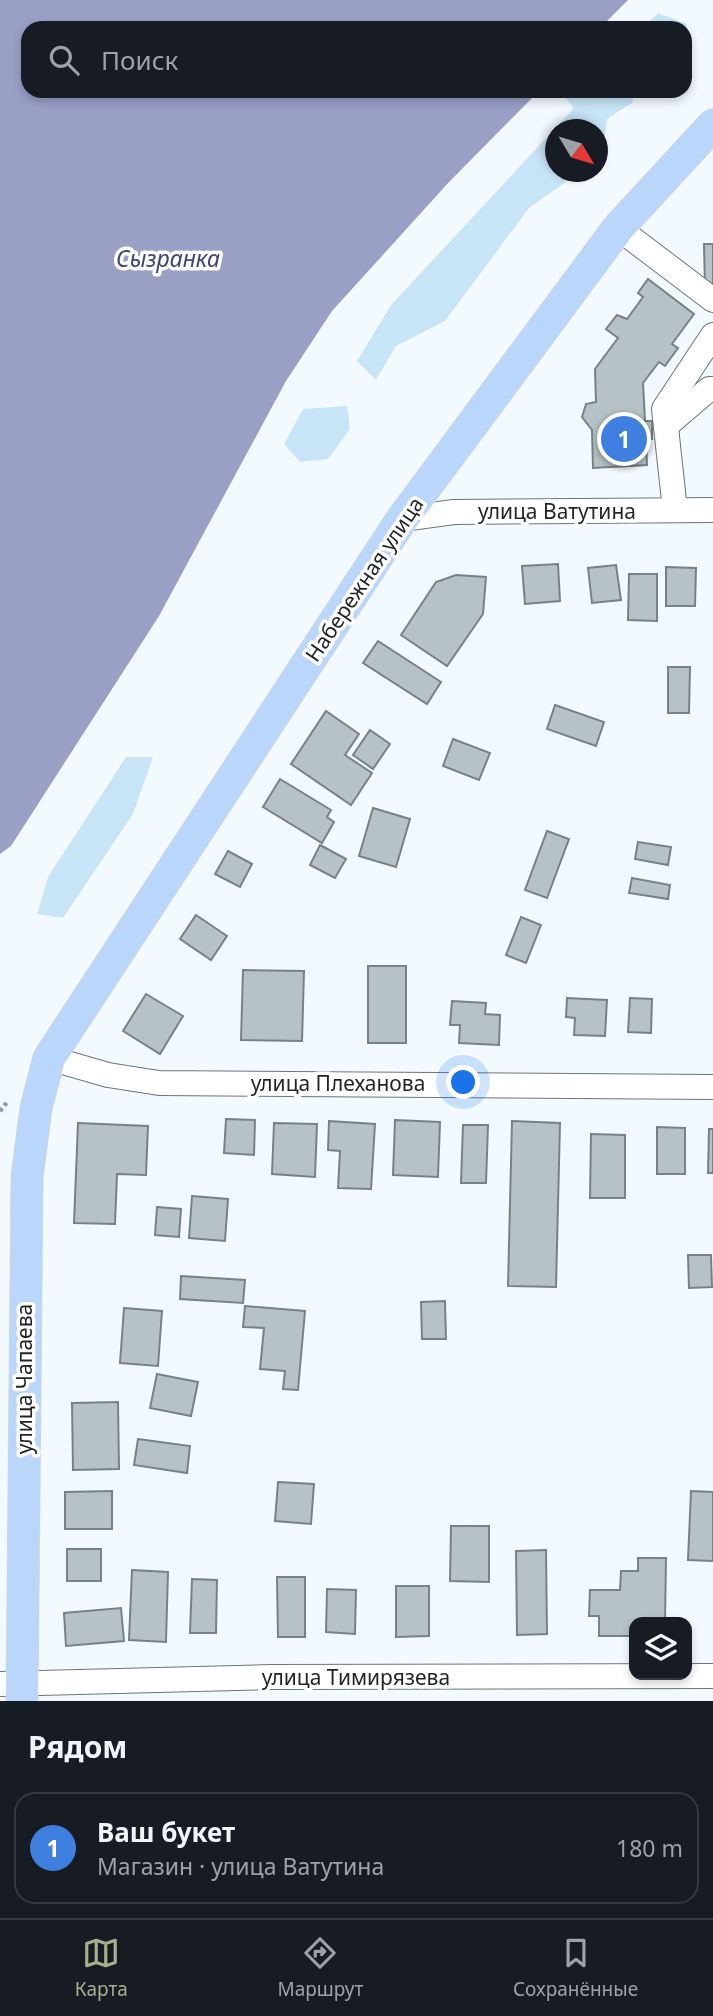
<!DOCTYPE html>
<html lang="ru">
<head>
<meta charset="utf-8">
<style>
  :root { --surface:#171b24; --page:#242831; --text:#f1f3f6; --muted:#9ea1a6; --line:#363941; --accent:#a6b08b }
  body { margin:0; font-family:"Noto Sans",sans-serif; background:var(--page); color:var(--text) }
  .controls { position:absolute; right:21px; bottom:21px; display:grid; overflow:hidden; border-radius:14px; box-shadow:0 4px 10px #0003 }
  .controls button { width:63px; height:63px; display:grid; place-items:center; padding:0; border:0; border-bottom:2px solid var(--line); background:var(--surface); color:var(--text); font:35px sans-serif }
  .compass { position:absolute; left:545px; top:119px; width:63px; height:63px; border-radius:50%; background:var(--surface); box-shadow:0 4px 10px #0003; rotate:128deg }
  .you { position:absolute; left:464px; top:1083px; width:24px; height:24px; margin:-18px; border:5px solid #fff; border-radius:50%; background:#1a73e8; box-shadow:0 0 0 10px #1a73e833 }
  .badge { display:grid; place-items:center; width:46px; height:46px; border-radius:50%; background:var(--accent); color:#fff; font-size:23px; font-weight:700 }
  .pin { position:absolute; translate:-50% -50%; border:4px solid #fff; box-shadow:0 2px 7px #0006 }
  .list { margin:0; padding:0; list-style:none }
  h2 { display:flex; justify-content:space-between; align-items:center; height:91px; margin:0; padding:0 28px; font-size:30px }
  h2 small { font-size:23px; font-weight:400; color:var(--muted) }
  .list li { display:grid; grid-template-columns:46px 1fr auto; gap:21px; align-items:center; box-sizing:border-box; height:112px; margin:0 14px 14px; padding:0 14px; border:2px solid var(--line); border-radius:21px }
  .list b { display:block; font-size:26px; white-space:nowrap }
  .list p { margin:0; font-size:23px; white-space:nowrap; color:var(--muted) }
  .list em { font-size:23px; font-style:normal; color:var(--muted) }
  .icon { flex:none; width:38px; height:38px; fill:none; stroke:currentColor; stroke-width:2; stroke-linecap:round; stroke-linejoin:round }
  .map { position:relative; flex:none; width:713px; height:1701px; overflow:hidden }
  .search { position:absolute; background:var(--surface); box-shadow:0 4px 10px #0003; left:21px; right:21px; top:21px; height:77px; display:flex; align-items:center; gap:18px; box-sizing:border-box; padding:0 24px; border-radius:21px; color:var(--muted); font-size:26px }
  .sheet { height:217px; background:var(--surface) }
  nav { display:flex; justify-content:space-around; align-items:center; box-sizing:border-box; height:98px; border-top:2px solid var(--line); background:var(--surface); font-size:19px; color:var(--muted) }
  nav a { display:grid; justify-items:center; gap:4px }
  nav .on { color:var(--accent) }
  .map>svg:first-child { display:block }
</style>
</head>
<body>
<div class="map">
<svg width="713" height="1701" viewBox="0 0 713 1701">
  <rect width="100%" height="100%" fill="#f2faff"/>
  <!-- green -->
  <g fill="#c8e5f7">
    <polygon points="658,13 687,24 685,31 685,28 643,28"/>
    <polygon points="562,91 632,91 633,102 607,119 602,155 598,158 598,130 556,130 556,172 580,172 529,208 445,321 396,346 376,380 357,361 391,305 574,108 561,93"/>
    <polygon points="347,406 350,429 328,459 300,462 284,444 303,409"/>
    <polygon points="126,757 153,757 133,814 63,918 37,914 48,877"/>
  </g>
  <!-- water -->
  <polygon fill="#9a9fc6" points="0,0 628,0 600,28 28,28 28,91 539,91 449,182 332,311 286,381 159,616 11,846 0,854"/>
  <!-- building -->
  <g fill="#b6c2c5" stroke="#778285" stroke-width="2">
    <polygon points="704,244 713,244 713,287 705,287"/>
    <polygon points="648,279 694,314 672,344 678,348 665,366 659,362 643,383 645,421 652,421 652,439 646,439 647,465 593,468 592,430 582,417 586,404 596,402 595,369 618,338 606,329 617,315 627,319 643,297 638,293"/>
    <polygon points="558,564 560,601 525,604 522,566"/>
    <polygon points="616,565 621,600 592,603 588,568"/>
    <polygon points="666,567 696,568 695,606 666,606"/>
    <polygon points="629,574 657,574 657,621 628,620"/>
    <polygon points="456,575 486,577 483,614 447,666 401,635 436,582"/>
    <polygon points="378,641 441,682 427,704 363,663"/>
    <polygon points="668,667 690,667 689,713 668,713"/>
    <polygon points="555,705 604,722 596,746 547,729"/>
    <polygon points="326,711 359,734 345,755 372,773 351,805 291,764"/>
    <polygon points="370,730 390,744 373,769 353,755"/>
    <polygon points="453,739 490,753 479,780 443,766"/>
    <polygon points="280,779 331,810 327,817 334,822 322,843 263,807"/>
    <polygon points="373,808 410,819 396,867 359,856"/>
    <polygon points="547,831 569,839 547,898 525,890"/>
    <polygon points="638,842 671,847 668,865 635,859"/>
    <polygon points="320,845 346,859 335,878 310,865"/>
    <polygon points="228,851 252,864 240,887 215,874"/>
    <polygon points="632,878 670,885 668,899 629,893"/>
    <polygon points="196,915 227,936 211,960 180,939"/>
    <polygon points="521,917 541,925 526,963 506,955"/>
    <rect x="368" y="966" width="38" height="77"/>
    <polygon points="243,970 304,971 302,1041 241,1040"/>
    <polygon points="146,994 183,1016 160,1054 123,1031"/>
    <polygon points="567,998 607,1000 605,1036 574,1035 575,1018 566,1017"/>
    <polygon points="630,998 652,999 651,1033 628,1032"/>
    <polygon points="452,1001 486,1003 485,1014 500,1015 499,1045 459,1043 460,1025 450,1025"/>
    <polygon points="226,1119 255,1120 254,1155 224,1153"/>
    <polygon points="395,1120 440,1122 438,1177 393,1175"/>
    <polygon points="329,1121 375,1124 371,1189 338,1188 340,1151 328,1150"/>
    <polygon points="512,1121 560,1123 556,1287 508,1286"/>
    <polygon points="78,1123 148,1126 146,1175 117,1174 115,1224 74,1223"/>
    <polygon points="274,1123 317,1124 315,1177 272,1174"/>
    <polygon points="463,1125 488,1125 486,1183 461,1183"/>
    <polygon points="657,1127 685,1128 685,1174 657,1174"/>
    <polygon points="709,1129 713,1129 713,1173 708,1173"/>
    <polygon points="591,1134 625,1135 625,1198 590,1198"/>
    <polygon points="192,1196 228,1199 225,1241 189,1238"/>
    <polygon points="157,1207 181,1209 179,1237 155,1235"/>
    <polygon points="688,1255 711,1255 712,1287 689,1288"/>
    <polygon points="181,1276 245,1280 243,1303 180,1299"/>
    <polygon points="445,1301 446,1339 422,1339 421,1302"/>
    <polygon points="245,1306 305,1311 298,1390 283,1389 285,1371 260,1369 264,1328 243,1327"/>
    <polygon points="124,1308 162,1311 158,1366 120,1363"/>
    <polygon points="157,1374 198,1382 191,1416 150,1408"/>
    <polygon points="118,1402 119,1469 73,1470 72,1403"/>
    <polygon points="138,1439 190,1446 187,1473 134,1465"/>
    <polygon points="278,1482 314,1484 311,1524 275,1521"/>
    <polygon points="112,1491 112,1529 65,1529 65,1492"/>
    <polygon points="691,1491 713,1492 713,1561 688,1560"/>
    <polygon points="451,1526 489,1526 489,1582 450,1581"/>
    <rect x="67" y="1549" width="34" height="32"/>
    <polygon points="546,1550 547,1634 517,1635 516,1551"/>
    <polygon points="638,1558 666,1558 665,1622 634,1622 634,1636 599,1636 599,1616 589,1616 590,1590 620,1590 621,1571 638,1571"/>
    <polygon points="132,1570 168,1572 166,1642 129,1640"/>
    <polygon points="277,1577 305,1577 305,1637 278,1637"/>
    <polygon points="192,1579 217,1580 216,1633 190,1633"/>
    <polygon points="396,1586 429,1586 429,1636 396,1637"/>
    <polygon points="327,1589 356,1590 355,1634 326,1632"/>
    <polygon points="121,1608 124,1641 66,1646 64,1613"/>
  </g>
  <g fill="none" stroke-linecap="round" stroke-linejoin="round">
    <defs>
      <g id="minor">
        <polyline points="618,228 713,300"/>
        <polyline points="666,426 709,389 713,389"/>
        <polyline points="675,510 664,409 713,335"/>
        <polyline points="402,519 454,512 713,510"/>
        <polyline points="49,1058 108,1075 159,1083 713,1087"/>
        <polyline points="0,1684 272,1677 713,1676"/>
      </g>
      <polyline id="major" points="22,1701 27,1177 36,1108 49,1058 402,519 618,228 713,125"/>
    </defs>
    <!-- minor casing -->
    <use href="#minor" stroke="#6c757a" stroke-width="26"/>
    <!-- major casing -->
    <use href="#major" stroke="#d7d7d8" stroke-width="33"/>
    <!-- path -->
    <polyline stroke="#959b9f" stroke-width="4.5" stroke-dasharray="3.5 3.5" stroke-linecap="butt" points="0,1111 8,1101"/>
    <!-- minor -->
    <use href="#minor" stroke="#fff" stroke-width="24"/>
    <!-- major -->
    <use href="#major" stroke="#bbd6fb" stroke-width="32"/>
  </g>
  <g text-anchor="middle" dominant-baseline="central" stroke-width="7" stroke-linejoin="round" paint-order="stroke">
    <!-- street labels -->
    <g font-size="21" fill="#1f2325" stroke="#fff">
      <text x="557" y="511">улица Ватутина</text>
      <text transform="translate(364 579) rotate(-56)">Набережная улица</text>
      <text x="338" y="1083">улица Плеханова</text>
      <text transform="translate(24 1379) rotate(-90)">улица Чапаева</text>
      <text x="356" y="1677">улица Тимирязева</text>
    </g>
    <!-- water labels -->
    <g font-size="23" font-style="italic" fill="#404478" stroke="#fff">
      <text x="168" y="258">Сызранка</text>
    </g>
  </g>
</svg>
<div class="controls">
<button><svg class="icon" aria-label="layers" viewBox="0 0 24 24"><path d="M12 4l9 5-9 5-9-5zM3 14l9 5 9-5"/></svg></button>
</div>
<svg class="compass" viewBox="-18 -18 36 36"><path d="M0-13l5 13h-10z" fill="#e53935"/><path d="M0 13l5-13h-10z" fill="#9ea1a6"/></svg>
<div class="you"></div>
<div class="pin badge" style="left:624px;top:439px;background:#3f7fe0">1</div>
<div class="search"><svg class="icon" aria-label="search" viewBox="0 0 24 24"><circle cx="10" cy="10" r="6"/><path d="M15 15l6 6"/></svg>Поиск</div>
</div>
<section class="sheet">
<h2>Рядом<small></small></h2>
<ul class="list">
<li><span class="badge" style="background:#3f7fe0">1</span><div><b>Ваш букет</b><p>Магазин · улица Ватутина</p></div><em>180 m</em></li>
</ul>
</section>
<nav>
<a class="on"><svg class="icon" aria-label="map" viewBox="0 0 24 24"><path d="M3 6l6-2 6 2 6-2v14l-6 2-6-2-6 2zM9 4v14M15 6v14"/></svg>Карта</a>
<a><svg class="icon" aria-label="directions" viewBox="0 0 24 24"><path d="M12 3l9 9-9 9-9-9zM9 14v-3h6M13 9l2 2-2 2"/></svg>Маршрут</a>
<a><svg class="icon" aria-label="saved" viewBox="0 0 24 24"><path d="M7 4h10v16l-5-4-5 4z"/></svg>Сохранённые</a>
</nav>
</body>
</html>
